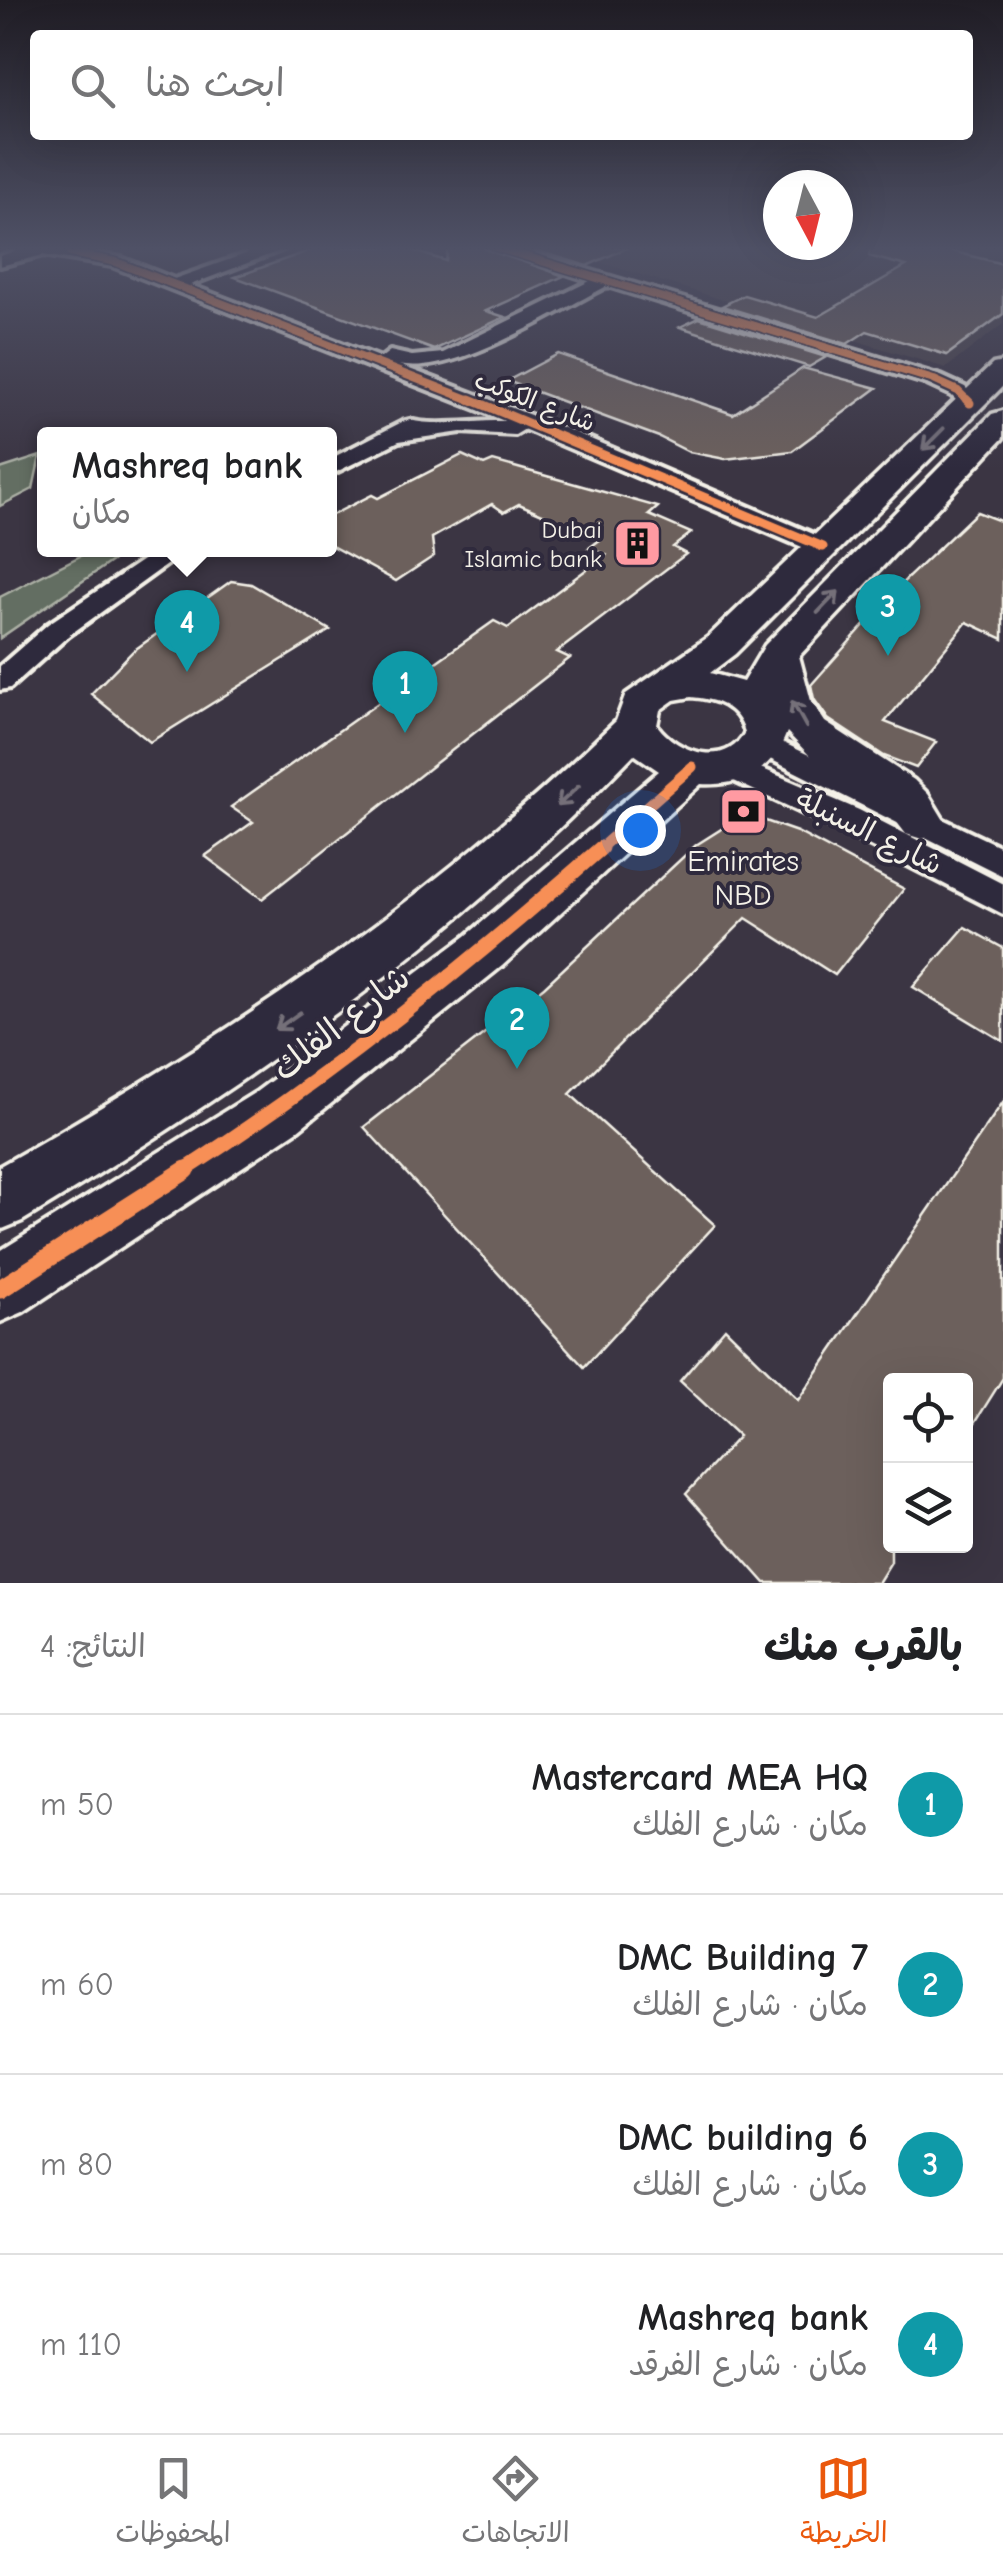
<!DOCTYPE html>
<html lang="ar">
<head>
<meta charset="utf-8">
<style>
  :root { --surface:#fff; --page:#f2f2f2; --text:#202124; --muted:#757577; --line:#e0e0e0; --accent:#ea580c }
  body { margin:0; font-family:"Comic Neue","Playpen Sans Arabic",sans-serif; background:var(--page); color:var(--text); direction:rtl }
  .controls { position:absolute; right:30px; bottom:30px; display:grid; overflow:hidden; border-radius:10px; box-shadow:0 10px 40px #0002 }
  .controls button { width:90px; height:90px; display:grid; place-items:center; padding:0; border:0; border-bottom:2px solid var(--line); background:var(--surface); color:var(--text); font:50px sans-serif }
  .compass { position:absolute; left:763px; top:170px; width:90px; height:90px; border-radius:50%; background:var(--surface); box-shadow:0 10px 40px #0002; rotate:173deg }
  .you { position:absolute; left:640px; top:830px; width:35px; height:35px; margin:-25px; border:8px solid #fff; border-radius:50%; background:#1a73e8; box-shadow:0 0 0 15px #1a73e833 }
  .badge { display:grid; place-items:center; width:65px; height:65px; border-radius:50%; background:var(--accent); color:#fff; font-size:32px; font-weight:700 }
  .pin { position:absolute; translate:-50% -82px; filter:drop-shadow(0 2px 5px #0008) }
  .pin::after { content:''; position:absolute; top:52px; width:35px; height:30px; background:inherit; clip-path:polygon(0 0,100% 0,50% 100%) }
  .popup { position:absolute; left:37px; top:427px; width:300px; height:130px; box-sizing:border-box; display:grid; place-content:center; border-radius:10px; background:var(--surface); filter:drop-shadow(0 2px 8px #0005); font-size:32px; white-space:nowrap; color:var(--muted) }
  .popup b { font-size:38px; color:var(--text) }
  .popup::after { content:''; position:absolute; left:50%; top:100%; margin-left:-20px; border:20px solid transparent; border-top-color:var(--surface) }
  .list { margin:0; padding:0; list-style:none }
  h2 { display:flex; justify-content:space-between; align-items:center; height:130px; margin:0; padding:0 40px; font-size:42px }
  h2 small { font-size:32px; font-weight:400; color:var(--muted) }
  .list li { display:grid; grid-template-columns:65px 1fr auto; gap:30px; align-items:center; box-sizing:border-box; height:180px; padding:0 40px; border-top:2px solid var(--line) }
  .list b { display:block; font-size:38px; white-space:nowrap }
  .list p { margin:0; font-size:32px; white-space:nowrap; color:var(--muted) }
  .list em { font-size:32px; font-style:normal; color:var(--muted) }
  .icon { flex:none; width:55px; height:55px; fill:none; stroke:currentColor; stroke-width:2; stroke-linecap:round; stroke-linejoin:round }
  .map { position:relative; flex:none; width:1003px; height:1583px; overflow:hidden; direction:ltr }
  .search { position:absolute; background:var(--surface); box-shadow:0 10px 40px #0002; left:30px; right:30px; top:30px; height:110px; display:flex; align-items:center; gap:25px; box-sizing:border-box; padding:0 35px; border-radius:10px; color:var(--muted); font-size:38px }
  .sheet { height:850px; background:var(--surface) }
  nav { display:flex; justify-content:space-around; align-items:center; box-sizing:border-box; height:140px; border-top:2px solid var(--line); background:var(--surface); font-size:28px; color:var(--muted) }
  nav a { display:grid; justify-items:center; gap:5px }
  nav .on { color:var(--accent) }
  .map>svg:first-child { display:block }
</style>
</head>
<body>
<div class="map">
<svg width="1003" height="1583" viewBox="0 0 1003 1583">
  <rect width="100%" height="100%" fill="#3b3543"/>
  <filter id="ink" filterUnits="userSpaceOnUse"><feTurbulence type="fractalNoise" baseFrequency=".01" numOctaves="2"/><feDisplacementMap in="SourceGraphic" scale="20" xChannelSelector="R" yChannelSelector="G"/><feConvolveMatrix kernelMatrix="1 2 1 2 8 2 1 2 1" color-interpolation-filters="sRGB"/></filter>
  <g filter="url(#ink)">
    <!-- built -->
    <polygon fill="#4a424a" points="550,247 1003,247 1003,324 946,368"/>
    <!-- green -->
    <g fill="#636e62" stroke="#acb0a5" stroke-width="2.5">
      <polygon points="40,456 33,489 0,506 0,469"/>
      <polygon points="92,550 128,550 0,638 0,597"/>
    </g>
    <!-- building -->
    <g fill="#6c605b" stroke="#f4f1e8" stroke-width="2.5">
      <polygon points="320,247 401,247 446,261 448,247 483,247 564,276 486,311 505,317 434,350 235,277"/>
      <polygon points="525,247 629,247 587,266"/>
      <polygon points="870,247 936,247 1003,264 1003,314 947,355 867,331 847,344 722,306 744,295 818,317 906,266 869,256"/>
      <polygon points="699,318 826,357 809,367 680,327"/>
      <polygon points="558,354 733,414 803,368 877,388 792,451 725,459 689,452 659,437 507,381"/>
      <polygon points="462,455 484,465 493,461 658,507 649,515 691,533 673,547 686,554 557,652 570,658 262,899 205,856 253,822 231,807 494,621 508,628 606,555 589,548 601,539 519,504 504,512 492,504 432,538 434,556 396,581 330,545 330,516 372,495 378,498"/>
      <polygon points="977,512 1003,522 1003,639 967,622 885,722 936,742 916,768 884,756 828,719 814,699 811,685 898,587"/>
      <polygon points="231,581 251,584 330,630 150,742 91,694 133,651"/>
      <polygon points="757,818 797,832 904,889 835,975 746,918 570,1094 715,1225 584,1367 364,1127 544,987 696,845 723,828"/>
      <polygon points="965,927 1003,948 1003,1041 913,987"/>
      <polygon points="1003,1102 1003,1378 966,1437 966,1380 890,1380 891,1562 878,1583 765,1583 686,1494 739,1436 680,1381 725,1328 798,1400"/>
    </g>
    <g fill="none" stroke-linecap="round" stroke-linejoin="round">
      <defs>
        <g id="street">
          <path d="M28,247H96L89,252L122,258L174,279L265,247H289L190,285L381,358L390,351L412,356L443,353L590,281L487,247H512L941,376L965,387L980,403L977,407H963L951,395L927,384L607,286C556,312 453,377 399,365L567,429L832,542L836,547L832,552H814L525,429L515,435L461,432L399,441L330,475V459L402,422L410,420C434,427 478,420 507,421L112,266L43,255L0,266V256Z"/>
          <polygon points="158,550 187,550 68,636 10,688 0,690 0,666 48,624"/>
          <polygon points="763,733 1003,848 1003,876 752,750 747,743 752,736"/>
          <polygon points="732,756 859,810 1003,884 1003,914 835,828 721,775 716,767 721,759"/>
        </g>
        <path id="secondary" d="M1003,362V386L735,654L710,673L743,682L765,645L992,414L1003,411V438L799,656L811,701L825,722L914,780L928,794L945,822L938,834L922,839L906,834L882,803L811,757L787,732C772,771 743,786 701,784L502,966L298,1130L23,1312L0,1322V1251L256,1092L466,936L659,771L634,754C454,942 243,1087 22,1221L0,1230V1166C225,1039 430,902 616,721L626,694L707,638L993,364ZM691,697C716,699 737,706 745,732C727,769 677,753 657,725L660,710L674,700Z"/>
      </defs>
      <!-- street casing -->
      <use href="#street" stroke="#f4f1e8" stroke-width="8"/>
      <!-- secondary casing -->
      <use href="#secondary" stroke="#f4f1e8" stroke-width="7"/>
      <!-- street -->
      <use href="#street" fill="#2f2a3d" fill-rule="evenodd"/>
      <!-- secondary -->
      <use href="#secondary" fill="#2f2a3d" fill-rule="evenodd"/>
      <defs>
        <g id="cycleway-far4">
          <polyline points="495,247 934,380 958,391 969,402"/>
          <polyline points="71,253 116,262 476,402"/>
        </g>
        <g id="cycleway-far3">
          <polyline points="470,399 823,547"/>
          <polyline points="966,399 970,403"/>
        </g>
        <polyline id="cycleway-far2" points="598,850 692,767"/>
        <path id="cycleway-far1" d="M182,1172C331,1076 468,965 601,848"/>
        <polyline id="cycleway" points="0,1289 186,1170"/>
      </defs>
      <!-- cycleway-far4 casing -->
      <use href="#cycleway-far4" stroke="#2f2a3d" stroke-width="11"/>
      <!-- cycleway-far3 casing -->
      <use href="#cycleway-far3" stroke="#2f2a3d" stroke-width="14"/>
      <!-- cycleway-far2 casing -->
      <use href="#cycleway-far2" stroke="#2f2a3d" stroke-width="18"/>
      <!-- cycleway-far1 casing -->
      <use href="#cycleway-far1" stroke="#2f2a3d" stroke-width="21"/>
      <!-- cycleway casing -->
      <use href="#cycleway" stroke="#2f2a3d" stroke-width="25"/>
      <!-- cycleway-far4 -->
      <use href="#cycleway-far4" stroke="#f78f57" stroke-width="8"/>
      <!-- cycleway-far3 -->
      <use href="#cycleway-far3" stroke="#f78f57" stroke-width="9"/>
      <!-- cycleway-far2 -->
      <use href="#cycleway-far2" stroke="#f78f57" stroke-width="11"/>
      <!-- cycleway-far1 -->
      <use href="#cycleway-far1" stroke="#f78f57" stroke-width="15"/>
      <!-- cycleway -->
      <use href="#cycleway" stroke="#f78f57" stroke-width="19"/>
    </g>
    <!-- one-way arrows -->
    <defs><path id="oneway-shaft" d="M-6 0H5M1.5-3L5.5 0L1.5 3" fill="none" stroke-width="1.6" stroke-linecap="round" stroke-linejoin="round" transform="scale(2.5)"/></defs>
    <g stroke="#747079">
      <use href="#oneway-shaft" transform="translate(933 439) rotate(135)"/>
      <use href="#oneway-shaft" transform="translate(828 602) rotate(-46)"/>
      <use href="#oneway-shaft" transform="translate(799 714) rotate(-119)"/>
      <use href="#oneway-shaft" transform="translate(568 796) rotate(137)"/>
      <use href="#oneway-shaft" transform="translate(288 1021) rotate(145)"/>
    </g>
  </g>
  <!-- sky -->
  <linearGradient id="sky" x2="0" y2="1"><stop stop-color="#201d25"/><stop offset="0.53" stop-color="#4f5166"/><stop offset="1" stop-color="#4f5166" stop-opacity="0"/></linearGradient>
  <rect width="1003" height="469" fill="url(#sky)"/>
  <!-- icons -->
  <defs>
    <symbol id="building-square" viewBox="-11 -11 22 22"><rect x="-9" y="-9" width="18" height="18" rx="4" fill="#ff9aa2" stroke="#2f2a3d"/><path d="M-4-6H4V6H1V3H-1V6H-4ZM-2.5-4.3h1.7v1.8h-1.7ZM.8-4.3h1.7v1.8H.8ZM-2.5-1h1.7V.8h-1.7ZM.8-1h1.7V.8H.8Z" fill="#111"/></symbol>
    <symbol id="bank-square" viewBox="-11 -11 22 22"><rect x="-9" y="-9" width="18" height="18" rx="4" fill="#ff9aa2" stroke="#2f2a3d"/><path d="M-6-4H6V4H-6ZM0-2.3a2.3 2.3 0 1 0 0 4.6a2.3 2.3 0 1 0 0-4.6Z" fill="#111"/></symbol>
  </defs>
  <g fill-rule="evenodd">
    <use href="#building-square" x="610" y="516" width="55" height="55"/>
    <use href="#bank-square" x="716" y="784" width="55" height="55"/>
  </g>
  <g text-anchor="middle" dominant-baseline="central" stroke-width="8" stroke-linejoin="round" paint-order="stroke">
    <!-- far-street labels -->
    <g font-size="25" fill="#f4f1e8" stroke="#2f2a3d">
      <text transform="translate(535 401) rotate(21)">شارع الكوكب</text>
    </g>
    <!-- far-poi labels -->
    <g font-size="25" fill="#f4f1e8" stroke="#2f2a3d" text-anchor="end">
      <text x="602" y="529">Dubai<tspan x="602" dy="29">Islamic bank</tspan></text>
    </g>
    <!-- street labels -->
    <g font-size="30" fill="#f4f1e8" stroke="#2f2a3d">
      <text transform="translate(869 832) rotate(26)">شارع السنبلة</text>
    </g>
    <!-- poi labels -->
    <g font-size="30" fill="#f4f1e8" stroke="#2f2a3d">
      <text x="743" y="861">Emirates<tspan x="743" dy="34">NBD</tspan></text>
    </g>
    <!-- near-street labels -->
    <g font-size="35" fill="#f4f1e8" stroke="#2f2a3d">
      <text transform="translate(341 1023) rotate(-38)">شارع الفلك</text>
    </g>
  </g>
</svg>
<div class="controls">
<button><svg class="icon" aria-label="locate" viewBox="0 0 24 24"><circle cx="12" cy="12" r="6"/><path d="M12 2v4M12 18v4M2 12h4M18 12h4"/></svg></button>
<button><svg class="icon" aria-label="layers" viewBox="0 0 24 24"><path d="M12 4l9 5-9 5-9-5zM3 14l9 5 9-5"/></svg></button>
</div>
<svg class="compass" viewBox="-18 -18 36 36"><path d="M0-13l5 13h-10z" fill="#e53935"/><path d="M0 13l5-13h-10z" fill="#757577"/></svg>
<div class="you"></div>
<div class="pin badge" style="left:405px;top:733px;background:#0f9aa8">1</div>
<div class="pin badge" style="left:517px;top:1069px;background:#0f9aa8">2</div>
<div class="pin badge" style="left:888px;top:656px;background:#0f9aa8">3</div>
<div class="pin badge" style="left:187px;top:672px;background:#0f9aa8">4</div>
<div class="popup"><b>Mashreq bank</b>مكان</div>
<div class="search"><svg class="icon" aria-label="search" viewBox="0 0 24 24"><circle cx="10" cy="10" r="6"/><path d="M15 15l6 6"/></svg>ابحث هنا</div>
</div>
<section class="sheet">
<h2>بالقرب منك<small>النتائج: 4</small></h2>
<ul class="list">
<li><span class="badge" style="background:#0f9aa8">1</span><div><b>Mastercard MEA HQ</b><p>مكان · شارع الفلك</p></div><em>50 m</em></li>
<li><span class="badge" style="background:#0f9aa8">2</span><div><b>DMC Building 7</b><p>مكان · شارع الفلك</p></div><em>60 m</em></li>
<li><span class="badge" style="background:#0f9aa8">3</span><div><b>DMC building 6</b><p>مكان · شارع الفلك</p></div><em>80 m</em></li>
<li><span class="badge" style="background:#0f9aa8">4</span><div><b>Mashreq bank</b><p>مكان · شارع الفرقد</p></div><em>110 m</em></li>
</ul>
</section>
<nav>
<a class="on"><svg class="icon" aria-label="map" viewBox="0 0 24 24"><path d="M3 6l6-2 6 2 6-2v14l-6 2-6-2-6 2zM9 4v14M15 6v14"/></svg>الخريطة</a>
<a><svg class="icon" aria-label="directions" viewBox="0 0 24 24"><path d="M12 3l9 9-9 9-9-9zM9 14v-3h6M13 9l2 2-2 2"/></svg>الاتجاهات</a>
<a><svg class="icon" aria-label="saved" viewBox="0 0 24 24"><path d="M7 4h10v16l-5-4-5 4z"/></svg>المحفوظات</a>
</nav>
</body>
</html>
